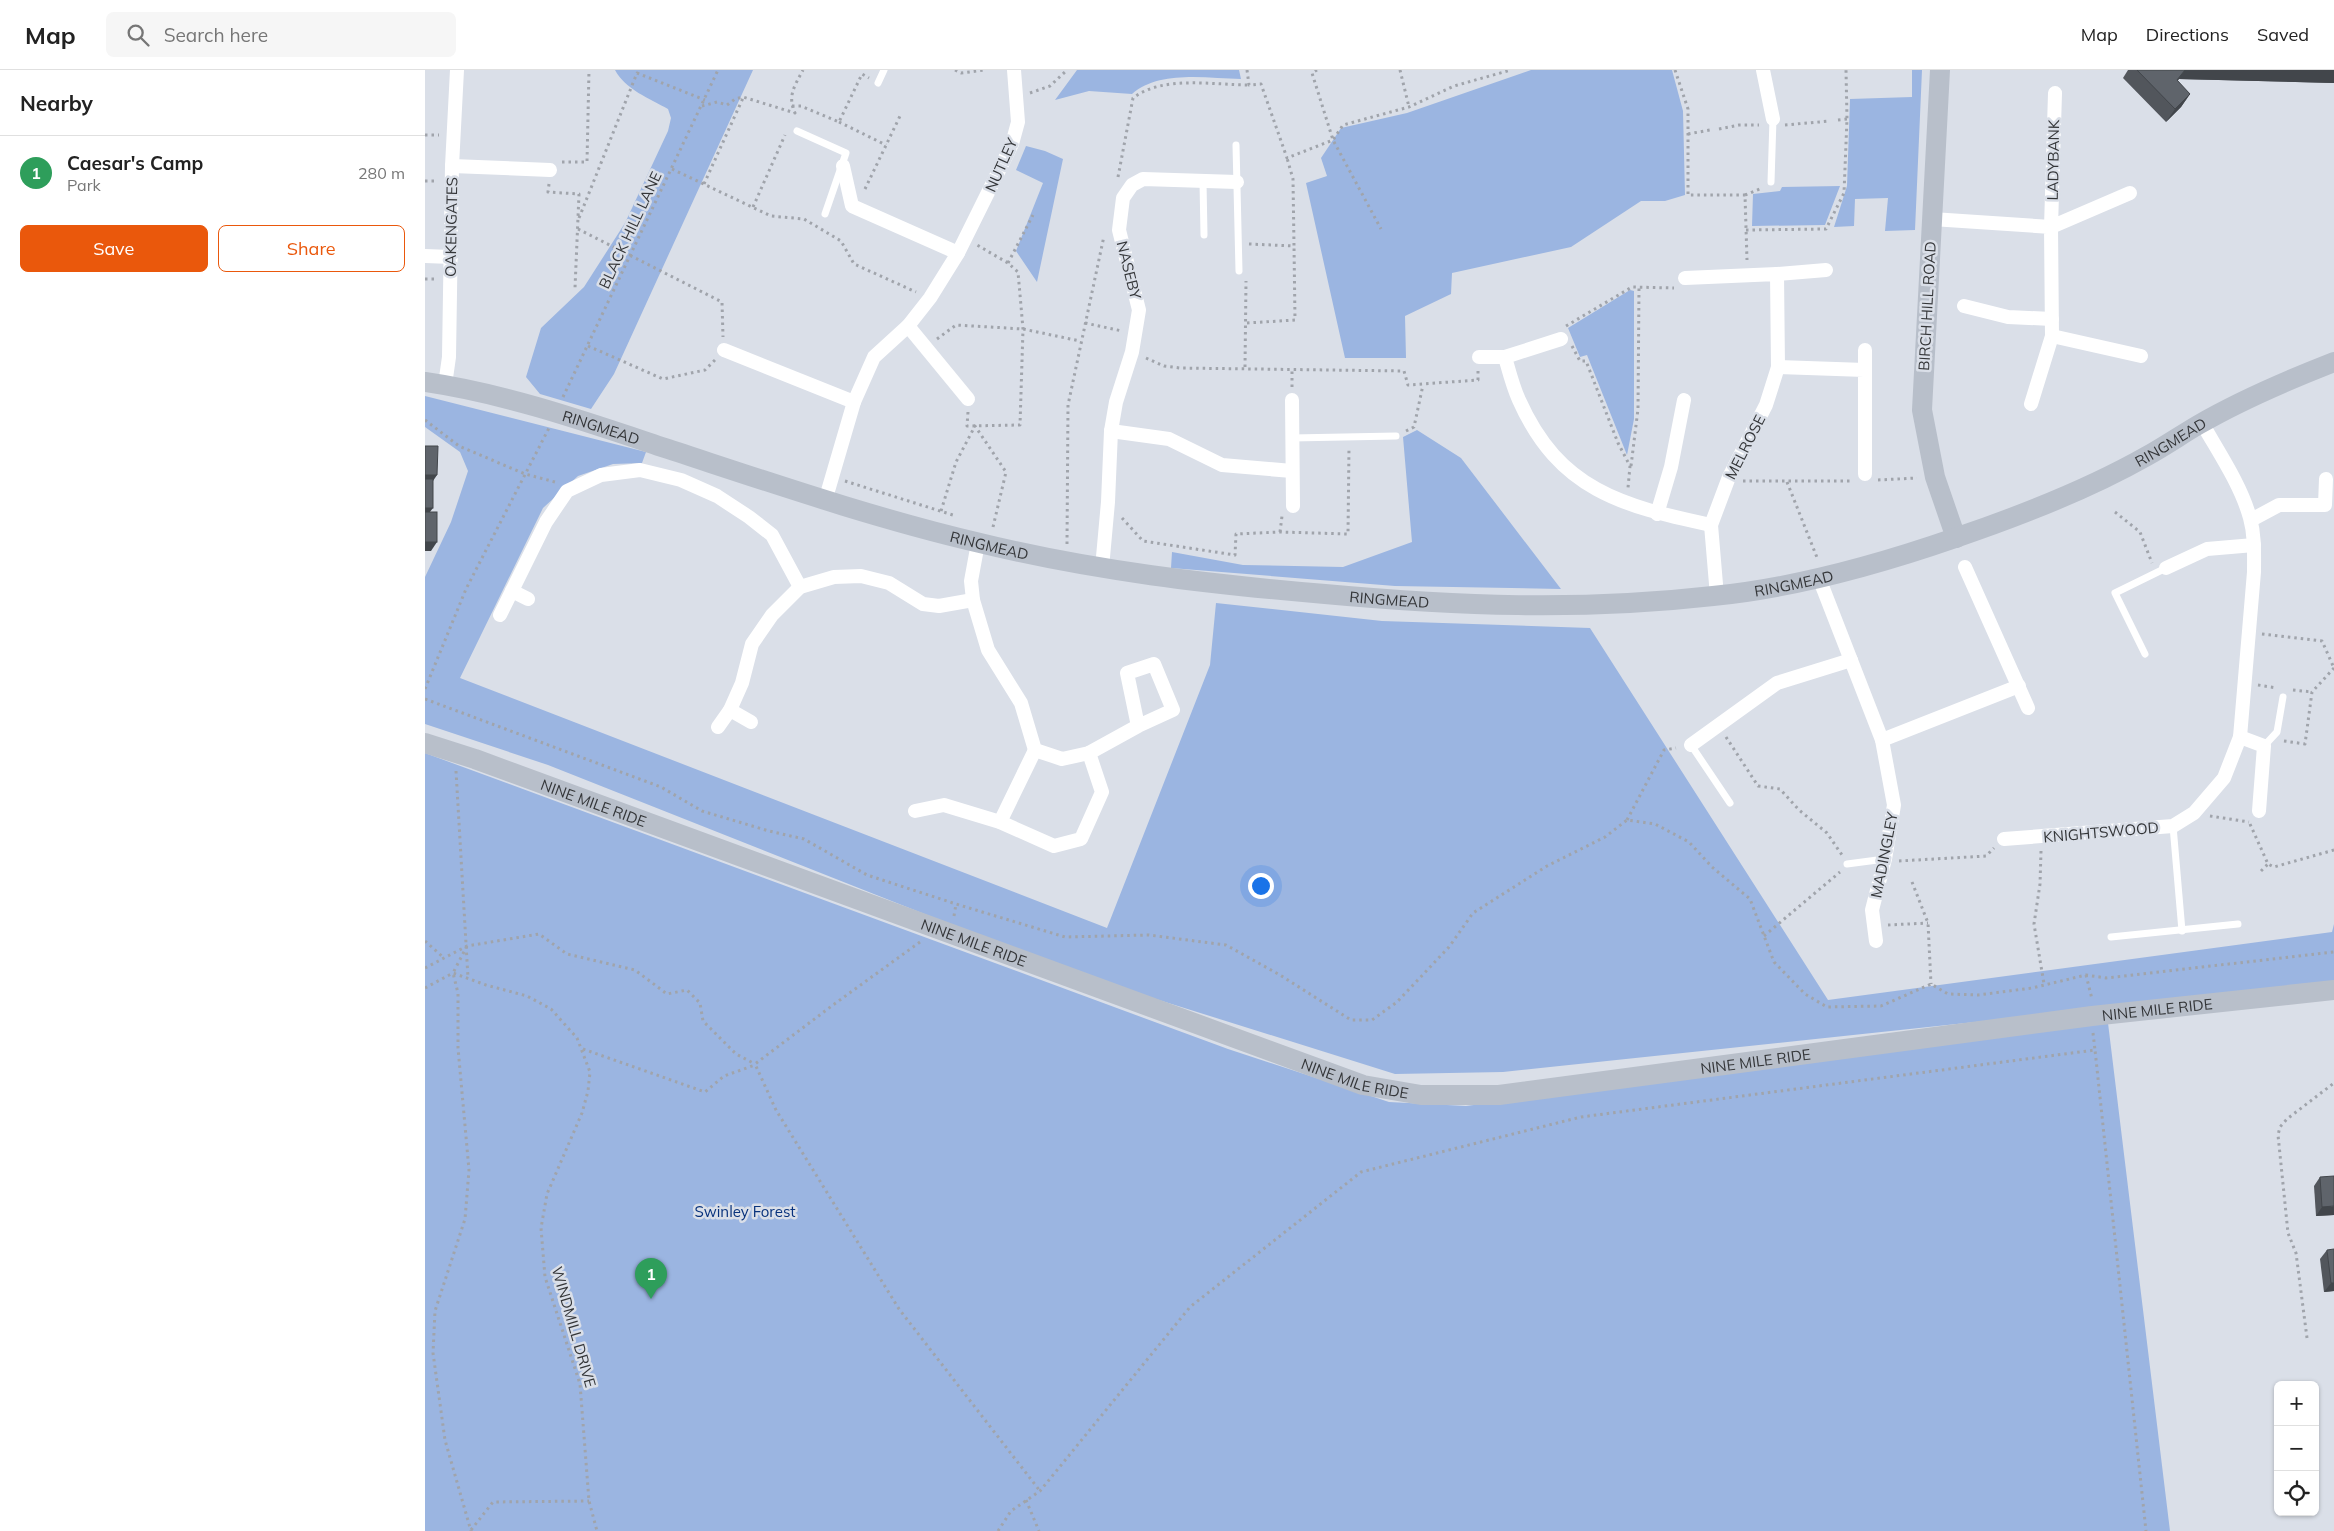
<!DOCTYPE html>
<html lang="en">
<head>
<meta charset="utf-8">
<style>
  :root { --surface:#fff; --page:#f6f6f6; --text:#222; --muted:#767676; --line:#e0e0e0; --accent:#ea580c }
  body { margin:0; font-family:Mulish,sans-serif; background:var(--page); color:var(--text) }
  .controls { position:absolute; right:15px; bottom:15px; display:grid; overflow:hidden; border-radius:8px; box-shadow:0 1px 4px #0004 }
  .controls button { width:45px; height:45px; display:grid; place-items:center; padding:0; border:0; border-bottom:1px solid var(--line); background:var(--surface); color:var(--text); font:25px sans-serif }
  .you { position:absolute; left:835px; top:815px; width:18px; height:18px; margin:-12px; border:4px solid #fff; border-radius:50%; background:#1a73e8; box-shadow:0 0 0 8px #1a73e833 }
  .badge { display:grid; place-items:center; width:32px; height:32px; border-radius:50%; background:var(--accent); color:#fff; font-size:16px; font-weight:700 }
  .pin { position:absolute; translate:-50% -41px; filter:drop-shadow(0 1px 2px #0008) }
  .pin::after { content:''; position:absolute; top:26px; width:18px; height:15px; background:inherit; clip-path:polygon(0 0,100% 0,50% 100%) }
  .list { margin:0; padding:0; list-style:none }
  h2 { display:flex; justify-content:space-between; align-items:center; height:65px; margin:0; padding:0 20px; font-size:21px }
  h2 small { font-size:16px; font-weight:400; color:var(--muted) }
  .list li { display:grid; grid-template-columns:32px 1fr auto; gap:15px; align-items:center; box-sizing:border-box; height:75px; padding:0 20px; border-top:1px solid var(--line) }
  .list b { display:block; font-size:19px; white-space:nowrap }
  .list p { margin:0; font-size:16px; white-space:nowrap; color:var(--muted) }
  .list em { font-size:16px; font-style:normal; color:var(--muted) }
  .actions { display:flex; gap:10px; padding:15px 20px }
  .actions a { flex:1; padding:11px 0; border:1px solid var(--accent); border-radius:8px; text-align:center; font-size:18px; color:var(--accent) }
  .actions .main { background:var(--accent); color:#fff }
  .icon { flex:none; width:28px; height:28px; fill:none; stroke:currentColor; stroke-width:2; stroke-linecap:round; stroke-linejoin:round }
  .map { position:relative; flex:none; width:1909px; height:1461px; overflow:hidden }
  header { display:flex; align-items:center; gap:30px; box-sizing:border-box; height:70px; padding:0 25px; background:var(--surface); border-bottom:1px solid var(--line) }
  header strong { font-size:24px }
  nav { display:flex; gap:28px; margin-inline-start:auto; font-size:18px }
  .search { width:350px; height:45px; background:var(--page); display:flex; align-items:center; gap:12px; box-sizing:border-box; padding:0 18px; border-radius:8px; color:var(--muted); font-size:19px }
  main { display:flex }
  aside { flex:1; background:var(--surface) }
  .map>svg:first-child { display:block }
</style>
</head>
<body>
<header>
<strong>Map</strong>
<div class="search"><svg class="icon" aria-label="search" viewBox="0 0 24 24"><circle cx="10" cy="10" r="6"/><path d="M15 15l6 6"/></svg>Search here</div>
<nav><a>Map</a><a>Directions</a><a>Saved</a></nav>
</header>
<main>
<aside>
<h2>Nearby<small></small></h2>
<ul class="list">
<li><span class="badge" style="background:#2e9e5b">1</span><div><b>Caesar's Camp</b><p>Park</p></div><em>280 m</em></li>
</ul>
<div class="actions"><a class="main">Save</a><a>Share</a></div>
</aside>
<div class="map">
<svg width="1909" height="1461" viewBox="0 0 1909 1461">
  <rect width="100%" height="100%" fill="#dadfe8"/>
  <!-- green -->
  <g fill="#9bb5e1">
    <path d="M190,0H328L189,304L166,339L115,324L101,307L116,258L159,217L200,153L243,61L246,48L243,39C225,29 200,19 190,0Z"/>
    <path d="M652,0H814L816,9C781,8 734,0 707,24L664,21L630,30Z"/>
    <polygon points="1106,0 1247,0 1258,41 1260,125 1240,131 1216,131 1146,177 1027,203 1026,224 980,246 981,288 920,288 881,113 902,106 896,88 916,58 982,43"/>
    <polygon points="1487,0 1497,0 1490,160 1460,161 1463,128 1430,129 1429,156 1409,157 1422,116 1425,29 1487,27"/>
    <polygon points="601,76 620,81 638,89 612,212 591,181 618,113 591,100"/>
    <polygon points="1415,116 1400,155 1327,156 1328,124 1355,121 1357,117"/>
    <polygon points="1205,220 1209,221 1209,349 1202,385 1162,285 1155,287 1143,258"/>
    <polygon points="0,326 221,382 217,393 188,394 153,406 118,438 35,608 682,858 785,595 791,533 957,551 1165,558 1403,930 1907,862 1909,854 1909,914 1078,1002 970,1004 654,905 123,695 0,654 0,507 26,452 43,401 35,382 0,357"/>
    <polygon points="992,360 1036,388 1136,519 970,516 746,498 747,482 818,495 918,497 987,472 978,367"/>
    <polygon points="0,683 803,979 964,1032 1041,1036 1683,953 1745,1461 0,1461"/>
  </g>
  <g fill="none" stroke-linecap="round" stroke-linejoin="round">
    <!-- path -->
    <g stroke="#a0a4ab" stroke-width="3" stroke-dasharray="2.5 4" stroke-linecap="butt">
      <polyline points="530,0 536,3 560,0"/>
      <polyline points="822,0 824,15 836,14 862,88 908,70 918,55 984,37 1029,16 1086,0"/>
      <polyline points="892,0 887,3 908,70 956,159"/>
      <polyline points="975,0 984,37"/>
      <polyline points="1250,0 1263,39 1263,125 1320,125 1322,190"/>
      <polyline points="605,23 625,16 642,0"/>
      <path d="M277,36L292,32L302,35L310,29L318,27L370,43C362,26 370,15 378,0"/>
      <polyline points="367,36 376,36 414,52 437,4 444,8"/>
      <polyline points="1413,50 1422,49"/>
      <polyline points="414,52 461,75"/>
      <polyline points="1360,55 1405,51"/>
      <polyline points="1294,59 1314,55 1334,55"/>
      <polyline points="1263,64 1285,60"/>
      <polyline points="0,65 14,65"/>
      <polyline points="137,92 162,92 164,0"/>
      <polyline points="247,99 346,146 379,149 416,171 429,194 491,222"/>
      <path d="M693,107L708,28C738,5 788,15 824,15"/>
      <polyline points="0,111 12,111"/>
      <polyline points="124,114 123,122 154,124 150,218"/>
      <polyline points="279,114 318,28"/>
      <polyline points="440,119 476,44"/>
      <polyline points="1320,125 1337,118"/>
      <polyline points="328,137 360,65"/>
      <polyline points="154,148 212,3 280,30"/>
      <polyline points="153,159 297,232 298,267"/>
      <polyline points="1321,160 1401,159 1419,123 1422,49 1421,0"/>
      <polyline points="824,174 869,176 868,109 862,88"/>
      <polyline points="583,193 608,145"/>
      <polyline points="0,209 12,209"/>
      <polyline points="660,253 697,261"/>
      <polyline points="822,253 870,250 869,176"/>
      <polyline points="1141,256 1207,217 1249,218"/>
      <polyline points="512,269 531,255 598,259 655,271"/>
      <polyline points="163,276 238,309 280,300 290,290"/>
      <polyline points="1147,276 1155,291 1161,291 1193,373 1205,396 1203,418"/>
      <polyline points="721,288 739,296 755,298 979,301 983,315 1053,310 1053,301"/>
      <polyline points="820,297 821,211"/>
      <polyline points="867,317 867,300"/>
      <polyline points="138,327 293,0"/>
      <polyline points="543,342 542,356 595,355 598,259 593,202 583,193 552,175"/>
      <polyline points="0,350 34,376 100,404 130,412"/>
      <polyline points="981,361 989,357 998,315"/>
      <polyline points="1206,396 1213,339 1214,217"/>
      <polyline points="1453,410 1492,408"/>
      <polyline points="420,411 531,446"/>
      <polyline points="1318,411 1427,411"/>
      <polyline points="1362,412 1393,490"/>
      <polyline points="516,441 531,392 550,356 581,402 568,457"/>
      <polyline points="1690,442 1715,462 1727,493"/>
      <polyline points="697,448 718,471 810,485 811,464 855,462 923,464 924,377"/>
      <polyline points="855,462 857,446"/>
      <polyline points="642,474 643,335 679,166"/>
      <polyline points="1837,564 1897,571 1909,598"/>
      <polyline points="1833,615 1852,618"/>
      <polyline points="0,619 41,519 124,358"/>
      <polyline points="1868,620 1887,622"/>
      <polyline points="0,629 236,717 277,741 344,761 379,769 442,805 531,834 640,867 724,865 801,875 855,905 926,950 947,950 972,932 1024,877 1048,843 1122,796 1180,767 1202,750 1230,754 1264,772 1287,797 1325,829 1349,892 1380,924 1402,937 1456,936 1506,914 1523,924 1553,925 1607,918 1661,905 1681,908 1909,882"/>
      <polyline points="1301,667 1333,716 1355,719 1374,740 1402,763 1417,785"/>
      <polyline points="1859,671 1880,674 1887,622 1909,598"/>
      <polyline points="31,701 43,908"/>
      <polyline points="1785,746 1824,752"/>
      <polyline points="1202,750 1239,680 1251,678"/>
      <polyline points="1825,754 1843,794 1849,797 1909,780"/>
      <polyline points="1616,781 1615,814 1609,854 1619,914"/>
      <polyline points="1474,791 1561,786 1569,778"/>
      <polyline points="1836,801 1843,794"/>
      <polyline points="1487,812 1503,853 1506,914"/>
      <polyline points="529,846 531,834"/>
      <polyline points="1463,855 1503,853"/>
      <polyline points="1339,866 1415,802"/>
      <polyline points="0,871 19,888"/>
      <polyline points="495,872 408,935 330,994 351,1040 474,1239 615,1421"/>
      <polyline points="42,876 28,903 33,923 33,978 44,1100 40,1149 10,1241 8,1283 20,1370 46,1461"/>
      <polyline points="0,898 42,876 114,864 142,884 210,900 242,924 262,920 275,933 278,951 311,984 330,994"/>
      <polyline points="1661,905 1667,929"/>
      <polyline points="0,918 28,903 61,915 102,926 126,939 152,968 165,1002 163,1021 157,1043 122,1124 116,1158 120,1207 155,1314 164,1431 172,1461"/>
      <polyline points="1668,963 1670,980"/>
      <polyline points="158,979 280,1022 299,1006 330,995"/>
      <polyline points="1882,1268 1871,1183 1863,1163 1853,1065 1855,1057 1862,1049 1909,1013"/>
      <polyline points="601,1430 614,1461"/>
      <polyline points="46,1460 68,1432 164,1431"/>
      <polyline points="573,1461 586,1441 615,1421 765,1237 936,1102 1156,1047 1670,980 1721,1461"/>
    </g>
    <!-- lane -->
    <g stroke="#fff" stroke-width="7">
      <polyline points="453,13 459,0"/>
      <polyline points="372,61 421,83 400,144"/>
      <polyline points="811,75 814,201"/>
      <polyline points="778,112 779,165"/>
      <polyline points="1346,112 1348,49"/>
      <polyline points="867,368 971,366"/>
      <polyline points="1720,584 1690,523 1741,498"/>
      <polyline points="1266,675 1305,733"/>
      <polyline points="1839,676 1852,662 1858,627"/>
      <polyline points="1748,756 1757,861"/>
      <polyline points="1422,794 1460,789"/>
      <polyline points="1686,867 1813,854"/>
    </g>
    <!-- street -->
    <g stroke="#fff" stroke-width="14">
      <polyline points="1338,0 1348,49"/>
      <polyline points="1630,23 1626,157 1705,123"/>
      <polyline points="27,96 125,100"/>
      <polyline points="418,96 427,136 533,183"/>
      <polyline points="1507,149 1626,157 1627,266 1606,334"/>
      <polyline points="0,186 26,187"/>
      <polyline points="1352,204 1401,200"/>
      <polyline points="1260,208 1352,204 1353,297 1341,335 1304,407 1286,455 1292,526"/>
      <polyline points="1539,236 1583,247 1627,249"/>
      <polyline points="483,256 543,329"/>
      <polyline points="1627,266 1716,286"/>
      <path d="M1136,269L1080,287C1084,301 1088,317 1094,330C1134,420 1197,436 1286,455"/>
      <polyline points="299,280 429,332"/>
      <polyline points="1054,287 1080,287"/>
      <polyline points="1353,297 1440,300 1440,404"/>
      <polyline points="1440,300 1440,280"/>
      <polyline points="20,315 24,287 27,96 32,0"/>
      <polyline points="867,330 868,436"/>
      <polyline points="686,361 744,369 797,395 867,401"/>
      <polyline points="400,431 429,332 449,287 483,256 505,228 533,183 587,74 593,52 589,0"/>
      <polyline points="1232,444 1246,397 1259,330"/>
      <polyline points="1826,450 1854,435 1900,435 1901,409"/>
      <polyline points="553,473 546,511 548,530 563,580 596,633 610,680 637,689 664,683 713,656 702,603 729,594 748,640 713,656"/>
      <polyline points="1540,497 1603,638"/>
      <polyline points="677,498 683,432 686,361 691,332 707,282 714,240 694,160 698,128 707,115 718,109 812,112"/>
      <polyline points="1741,498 1782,479 1829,475"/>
      <polyline points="1394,508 1457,670 1469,735 1460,789 1447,840 1451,871"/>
      <polyline points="87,521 103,529"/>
      <polyline points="75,545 121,452 142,421 176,405 215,400 256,410 292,426 324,447 347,465 375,517"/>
      <polyline points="305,640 326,652"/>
      <polyline points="293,657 305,640 317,613 327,574 347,545 375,517 409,507 436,506 464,513 498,534 514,536 548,530"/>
      <polyline points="1815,667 1839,676 1834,741"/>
      <polyline points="1457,670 1594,616"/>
      <polyline points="1266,675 1352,613 1426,590"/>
      <polyline points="490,741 519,735 575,752 629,776 656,769 677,722 664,683"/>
      <polyline points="575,752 610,680"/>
      <path d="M1579,769L1748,756L1769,743L1799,708L1815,667L1829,502C1829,484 1830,466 1825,448C1816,415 1794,383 1777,353"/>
    </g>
    <!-- secondary -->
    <g stroke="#b8bfca" stroke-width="20">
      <polyline points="1515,0 1497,340 1510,407 1531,468"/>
      <path id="s1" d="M0,312C82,324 162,352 240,378C344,412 448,448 555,473C669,501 783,514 900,524C1031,536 1156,541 1288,526C1370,518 1452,495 1530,468C1595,446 1662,420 1722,386C1740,376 1756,365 1773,355C1816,330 1863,310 1909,292"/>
      <path id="s2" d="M0,673L50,689L938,1015L996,1025H1074L1667,946L1909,920"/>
    </g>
  </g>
  <!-- wall -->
  <g fill="#52565c">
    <polygon points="1703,0 1909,0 1909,13 1754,9 1752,11 1765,24 1756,37 1741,52 1698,8"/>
    <polygon points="1895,1107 1909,1145 1891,1146 1889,1116"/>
    <polygon points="1902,1180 1909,1221 1899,1222 1895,1189"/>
  </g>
  <!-- shaded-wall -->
  <g fill="#42464b">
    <polygon points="1760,0 1909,0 1909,13 1754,9 1742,24"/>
    <polygon points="1765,24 1756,37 1741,52 1750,39"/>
    <polygon points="0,405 12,405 6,414 0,414"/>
    <polygon points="0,438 8,438 1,447 0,447"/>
    <polygon points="0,472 12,472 6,481 0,481"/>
    <polygon points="1909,1136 1909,1145 1891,1146 1897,1137"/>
    <polygon points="1906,1213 1909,1213 1909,1221 1899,1222"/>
  </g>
  <!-- building -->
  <g fill="#5f646b" stroke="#42464b">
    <polygon points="1712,0 1760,0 1752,10 1765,24 1750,39"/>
    <polygon points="0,376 13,376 12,405 0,405"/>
    <rect x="0" y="409" width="8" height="29"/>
    <rect x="0" y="442" width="12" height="30"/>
    <polygon points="1909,1106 1909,1136 1897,1137 1895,1107"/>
    <polygon points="1909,1179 1909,1213 1906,1213 1902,1180"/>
  </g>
  <g text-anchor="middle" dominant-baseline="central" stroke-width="5" stroke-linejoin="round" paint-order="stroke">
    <!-- street labels -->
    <g font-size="15" fill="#343639" stroke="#dadfe8">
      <text transform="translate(1628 90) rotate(-89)">LADYBANK</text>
      <text transform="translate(576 95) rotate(-66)">NUTLEY</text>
      <text transform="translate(26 157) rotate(-89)">OAKENGATES</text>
      <text transform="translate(205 160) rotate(-65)">BLACK HILL LANE</text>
      <text transform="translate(704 200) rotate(76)">NASEBY</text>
      <text transform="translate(1502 236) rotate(-87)">BIRCH HILL ROAD</text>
      <text stroke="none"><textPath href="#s1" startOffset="182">RINGMEAD</textPath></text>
      <text stroke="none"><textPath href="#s1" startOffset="1802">RINGMEAD</textPath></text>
      <text transform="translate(1320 377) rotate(-63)">MELROSE</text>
      <text stroke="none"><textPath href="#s1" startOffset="588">RINGMEAD</textPath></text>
      <text stroke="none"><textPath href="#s1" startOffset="1398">RINGMEAD</textPath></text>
      <text stroke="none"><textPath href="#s1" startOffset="992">RINGMEAD</textPath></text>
      <text stroke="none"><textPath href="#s2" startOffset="179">NINE MILE RIDE</textPath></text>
      <text transform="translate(1676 762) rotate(-5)">KNIGHTSWOOD</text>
      <text transform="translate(1459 785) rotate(-79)">MADINGLEY</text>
      <text stroke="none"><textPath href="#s2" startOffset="584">NINE MILE RIDE</textPath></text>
      <text stroke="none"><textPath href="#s2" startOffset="1799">NINE MILE RIDE</textPath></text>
      <text stroke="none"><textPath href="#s2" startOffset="1394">NINE MILE RIDE</textPath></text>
      <text stroke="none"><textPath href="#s2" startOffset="989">NINE MILE RIDE</textPath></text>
      <text transform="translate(149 1257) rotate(74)">WINDMILL DRIVE</text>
    </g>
    <!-- park labels -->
    <g font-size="15" fill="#08327c" stroke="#dadfe8">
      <text x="320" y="1141">Swinley Forest</text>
    </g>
  </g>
</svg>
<div class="controls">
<button>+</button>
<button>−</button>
<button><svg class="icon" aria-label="locate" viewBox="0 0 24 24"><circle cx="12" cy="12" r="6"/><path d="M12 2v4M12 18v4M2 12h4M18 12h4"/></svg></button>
</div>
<div class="you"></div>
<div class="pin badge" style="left:226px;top:1229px;background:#2e9e5b">1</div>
</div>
</main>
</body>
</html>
